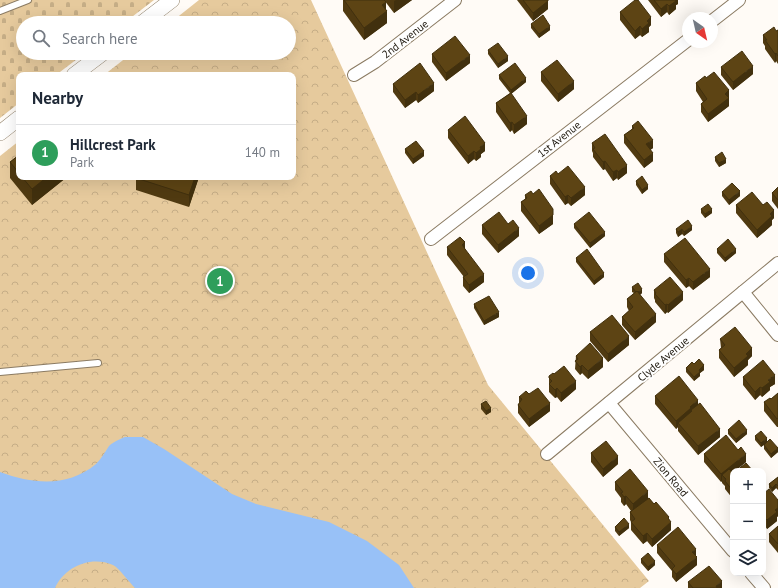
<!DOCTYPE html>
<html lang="en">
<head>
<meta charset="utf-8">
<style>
  :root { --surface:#fff; --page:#f2f2f3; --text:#1f2937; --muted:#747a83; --line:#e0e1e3; --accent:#1e7be4 }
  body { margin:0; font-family:"PT Sans",sans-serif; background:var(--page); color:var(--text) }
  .controls { position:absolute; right:12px; bottom:12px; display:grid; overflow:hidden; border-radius:8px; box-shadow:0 4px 16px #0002 }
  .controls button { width:36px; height:36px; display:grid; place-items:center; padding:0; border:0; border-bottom:1px solid var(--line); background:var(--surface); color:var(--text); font:20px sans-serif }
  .compass { position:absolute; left:682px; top:12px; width:36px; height:36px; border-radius:50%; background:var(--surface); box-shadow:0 4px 16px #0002; rotate:146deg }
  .you { position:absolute; left:528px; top:273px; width:14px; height:14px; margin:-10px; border:3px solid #fff; border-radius:50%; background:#1a73e8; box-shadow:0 0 0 6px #1a73e833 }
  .badge { display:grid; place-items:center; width:26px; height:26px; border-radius:50%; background:var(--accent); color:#fff; font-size:13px; font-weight:700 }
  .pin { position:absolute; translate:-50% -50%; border:2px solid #fff; box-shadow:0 1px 4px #0006 }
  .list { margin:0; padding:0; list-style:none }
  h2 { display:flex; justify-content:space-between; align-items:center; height:52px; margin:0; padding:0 16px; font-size:17px }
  h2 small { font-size:13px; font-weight:400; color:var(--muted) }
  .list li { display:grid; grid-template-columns:26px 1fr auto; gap:12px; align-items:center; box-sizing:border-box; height:56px; padding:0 16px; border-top:1px solid var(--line) }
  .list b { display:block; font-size:15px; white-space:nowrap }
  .list p { margin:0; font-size:13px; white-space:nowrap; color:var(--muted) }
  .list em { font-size:13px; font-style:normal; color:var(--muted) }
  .icon { flex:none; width:22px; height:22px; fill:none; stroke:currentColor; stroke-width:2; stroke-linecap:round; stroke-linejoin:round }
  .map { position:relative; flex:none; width:778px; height:588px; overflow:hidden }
  .search { position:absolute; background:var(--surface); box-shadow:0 4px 16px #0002; left:16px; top:16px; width:280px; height:44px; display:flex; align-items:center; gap:10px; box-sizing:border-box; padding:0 14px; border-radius:22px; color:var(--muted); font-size:15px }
  .panel { position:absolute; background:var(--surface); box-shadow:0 4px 16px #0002; left:16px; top:72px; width:280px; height:108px; border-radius:8px }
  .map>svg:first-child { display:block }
</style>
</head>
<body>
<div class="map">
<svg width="778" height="588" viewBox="0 0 778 588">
  <defs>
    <pattern id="cemetery-stones" width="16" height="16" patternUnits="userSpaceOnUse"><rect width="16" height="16" fill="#e6ca9d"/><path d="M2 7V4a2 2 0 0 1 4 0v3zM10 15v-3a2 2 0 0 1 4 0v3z" fill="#c5ad86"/></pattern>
    <pattern id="park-crowns" width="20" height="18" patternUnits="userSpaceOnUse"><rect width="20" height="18" fill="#e6ca9d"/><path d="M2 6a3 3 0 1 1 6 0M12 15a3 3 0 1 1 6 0" fill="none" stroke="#c5ad86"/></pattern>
  </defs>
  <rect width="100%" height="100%" fill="#fffbf6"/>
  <!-- cemetery -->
  <polygon fill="url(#cemetery-stones)" points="0,0 154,0 124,23 23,23 23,53 85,53 56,75 19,75 19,103 0,118"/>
  <!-- park -->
  <polygon fill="url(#park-crowns)" points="199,0 311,0 488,385 649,581 640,588 0,588 0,156 19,141 19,177 293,177 293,75 104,75 132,53 289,53 289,23 170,23"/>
  <!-- water -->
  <path fill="#98c1f7" d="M125,437H143L164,449L232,494L256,504L329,522L367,541L399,565L414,588H135C129,582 119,568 113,565C91,555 64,567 55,588H0V472C33,484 67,488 96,464C101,459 105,452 109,446C113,442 120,439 125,437Z"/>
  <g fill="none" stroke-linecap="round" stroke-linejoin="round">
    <defs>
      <g id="service">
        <polyline points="0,11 28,0"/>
        <polyline points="0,372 98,363"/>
      </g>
      <g id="minor">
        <polyline points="712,21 739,0"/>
        <polyline points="354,75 375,62 455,0"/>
        <polyline points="431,239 688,40"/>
        <polyline points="743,292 778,335"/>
        <polyline points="609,403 733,551"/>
        <polyline points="547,454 778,263"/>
        <polyline points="751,573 764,588"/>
      </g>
      <g id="tertiary">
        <polyline points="142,23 172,0"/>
        <polyline points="74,75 103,53"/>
        <polyline points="0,133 19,118"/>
      </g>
    </defs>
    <!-- service casing -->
    <use href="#service" stroke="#8b7b63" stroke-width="8"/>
    <!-- minor casing -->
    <use href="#minor" stroke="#8b7b63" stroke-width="14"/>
    <!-- tertiary casing -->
    <use href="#tertiary" stroke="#8b7b63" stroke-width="16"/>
    <!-- service -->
    <use href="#service" stroke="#fff" stroke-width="6"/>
    <!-- minor -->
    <use href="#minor" stroke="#fff" stroke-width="12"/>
    <!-- tertiary -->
    <use href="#tertiary" stroke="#fff" stroke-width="15"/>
  </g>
  <!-- wall -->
  <g fill="#503a11">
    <polygon points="343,0 384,0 386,9 387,23 364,40 343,11"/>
    <polygon points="384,0 412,0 394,13"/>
    <polygon points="517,0 548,0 548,9 533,21"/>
    <polygon points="648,0 678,0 678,4 676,5 676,9 669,15 667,12 661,17"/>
    <polygon points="620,12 651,25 649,27 649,32 642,37 640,35 635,39 620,20"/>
    <polygon points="531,24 550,30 539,38 531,28"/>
    <polygon points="778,30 778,64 776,61 775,63 765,49 765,46 763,43 763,35 776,31"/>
    <polygon points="488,50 508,61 498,68 488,54"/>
    <polygon points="432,54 470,63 446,81 432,62"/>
    <polygon points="721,67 753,74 733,90 721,75"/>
    <polygon points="541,72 574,89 558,102 541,81"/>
    <polygon points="499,75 526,82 511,94 527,124 514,134 512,130 510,132 496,112 496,103 510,93 499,79"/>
    <polygon points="706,78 729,99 729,106 708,122 701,112 701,104 703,102 696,91 696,83"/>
    <polygon points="393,84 434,91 418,103 416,100 405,108 393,92"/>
    <polygon points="632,126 653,148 650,150 653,161 644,168 624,143 624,135 632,129"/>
    <polygon points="448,130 485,151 481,154 481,157 476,161 474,159 468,164 448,138"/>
    <polygon points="592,143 627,173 618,180 617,178 613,181 605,169 603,170 593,157 593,153 592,151"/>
    <polygon points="405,149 424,156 413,164 405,153"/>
    <polygon points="19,155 19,177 67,177 32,205 10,178 10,162"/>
    <polygon points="715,157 726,163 719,167 715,161"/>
    <polygon points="558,174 585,195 571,206 568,203 565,205 550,184 550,176"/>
    <polygon points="199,177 189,207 136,190 136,178"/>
    <polygon points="636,181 648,189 642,194 636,185"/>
    <polygon points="778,187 778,209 772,201 772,193"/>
    <polygon points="722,192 740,196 729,205 722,196"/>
    <polygon points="525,195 553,217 553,224 539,234 521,211 521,202 525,199"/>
    <polygon points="736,205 774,218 772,220 772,225 757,238 736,213"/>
    <polygon points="701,209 712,213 705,218 701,213"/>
    <polygon points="508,224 519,236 498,253 482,234 482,225"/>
    <polygon points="574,224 605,236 590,248 574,228"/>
    <polygon points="676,229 692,230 684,236 682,234 678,237 676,233"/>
    <polygon points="447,247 465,249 484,282 469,293 463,286 463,277 464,277 447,255"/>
    <polygon points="717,249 736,253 725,262 717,253"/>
    <polygon points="664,254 710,277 693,290 689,286 686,288 664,262"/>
    <polygon points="576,258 604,277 594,285 576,262"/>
    <polygon points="632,287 642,293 640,295 656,322 635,340 622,325 622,317 629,311 627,307 627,299 634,293 632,292"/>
    <polygon points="654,290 683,300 668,313 667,312 665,314 655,302 655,300 654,298"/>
    <polygon points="474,304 499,317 484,325 474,308"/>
    <polygon points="590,332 629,345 608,362 590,341"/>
    <polygon points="720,339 752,356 748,360 748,365 734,377 719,358 719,350 721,348"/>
    <polygon points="576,356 603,367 588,379 582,373 580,375 575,369"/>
    <polygon points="686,368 704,370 700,373 700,376 694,381 686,372"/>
    <polygon points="554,374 576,389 561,402 557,397 555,398 549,392 549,376"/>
    <polygon points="743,377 775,384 770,387 770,390 762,397 760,395 755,400 743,385"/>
    <polygon points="778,393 778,427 777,427 764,411 764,402 771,399"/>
    <polygon points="529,394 550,411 529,427 518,413 518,405 519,403 519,397"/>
    <polygon points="655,396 698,404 720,437 698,455 678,431 678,427 676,429 655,404"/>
    <polygon points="481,404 491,412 486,415 481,409"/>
    <polygon points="728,430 747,434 736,443 728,434"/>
    <polygon points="755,436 767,442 778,452 771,458 764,449 764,445 761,447 755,440"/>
    <polygon points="591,453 618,464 603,477 591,462"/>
    <polygon points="704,454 746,462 732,473 733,473 733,499 725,489 725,486 722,483 722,481 721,482 704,462"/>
    <polygon points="778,477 778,490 776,488 772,492 769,488 769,484"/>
    <polygon points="615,482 648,498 669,519 671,530 652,547 647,541 643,544 631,530 631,522 630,520 630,512 631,511 626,504 624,506 621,502 621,498 615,490"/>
    <polygon points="763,494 778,500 778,516 777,517 777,521 767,529 765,526 763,528"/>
    <polygon points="778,526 778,553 769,542 769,534"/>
    <polygon points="615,527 629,528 619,536 615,531"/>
    <polygon points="657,545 697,565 676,582 672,577 672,571 657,553"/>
    <polygon points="641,559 655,565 648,571 641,563"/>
    <polygon points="688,582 722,588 688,588"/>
  </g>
  <!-- shaded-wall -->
  <g fill="#41300e">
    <polygon points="396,0 412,0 394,13 394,1"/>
    <polygon points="674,0 678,0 678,4 676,5 676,9 669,15 669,6"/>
    <polygon points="548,1 548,9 533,21 533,13"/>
    <polygon points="386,2 386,12 387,11 387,23 364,40 364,28 382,5"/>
    <polygon points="667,4 667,12 661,17 661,9"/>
    <polygon points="651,17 651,25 649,27 649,32 642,37 642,29 647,21"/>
    <polygon points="550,26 550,30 539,38 539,34"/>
    <polygon points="640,26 640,35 635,39 635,31"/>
    <polygon points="776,53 776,61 775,63 775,54"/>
    <polygon points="470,55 470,63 446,81 446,73"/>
    <polygon points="508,56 508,61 498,68 498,64"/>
    <polygon points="753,66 753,74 733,90 733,82"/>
    <polygon points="526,78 526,82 511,94 511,90"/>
    <polygon points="574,81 574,89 558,102 558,94"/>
    <polygon points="434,83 434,91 418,103 418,95"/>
    <polygon points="729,90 729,106 708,122 708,114 725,94"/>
    <polygon points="416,92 416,100 405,108 405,100"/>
    <polygon points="527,116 527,124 514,134 514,125"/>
    <polygon points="512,122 512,130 510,132 510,123"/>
    <polygon points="653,140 653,148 646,153 646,144"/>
    <polygon points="485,143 485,151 481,154 481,157 476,161 476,153 480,147"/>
    <polygon points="424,151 424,156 413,164 413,159"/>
    <polygon points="474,151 474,159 468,164 468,156"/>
    <polygon points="653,153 653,161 644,168 644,160"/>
    <polygon points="726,159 726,163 719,167 719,163"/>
    <polygon points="605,161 605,169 603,170 603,162"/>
    <polygon points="627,165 627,173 618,180 618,172"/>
    <polygon points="617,170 617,178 613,181 613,172"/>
    <polygon points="47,177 67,177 32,205 32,189"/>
    <polygon points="195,177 199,177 189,207 189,195"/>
    <polygon points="648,185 648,189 642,194 642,190"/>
    <polygon points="585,187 585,195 571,206 571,198"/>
    <polygon points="740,191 740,196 729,205 729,200"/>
    <polygon points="568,195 568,203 565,205 565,197"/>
    <polygon points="553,209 553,224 539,234 539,226"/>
    <polygon points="712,209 712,213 705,218 705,214"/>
    <polygon points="774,210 774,218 772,220 772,225 757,238 757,230 770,214"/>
    <polygon points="692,226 692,230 684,236 684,232"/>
    <polygon points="519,228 519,236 498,253 498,245"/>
    <polygon points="682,229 682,234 678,237 678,232"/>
    <polygon points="605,232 605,236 590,248 590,243"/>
    <polygon points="465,242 465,251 462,245"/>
    <polygon points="736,249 736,253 725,262 725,258"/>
    <polygon points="710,269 710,277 693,290 693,282"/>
    <polygon points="604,273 604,277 594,285 594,281"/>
    <polygon points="484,274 484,282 469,293 469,285"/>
    <polygon points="689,278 689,286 686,288 686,280"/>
    <polygon points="642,289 642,293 637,297 637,293"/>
    <polygon points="683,292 683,300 668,313 668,305"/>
    <polygon points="667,304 667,312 665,314 665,305"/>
    <polygon points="499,312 499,317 484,325 484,321"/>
    <polygon points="656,314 656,322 635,340 635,332"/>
    <polygon points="629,336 629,345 608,362 608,354"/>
    <polygon points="752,348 752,356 748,360 748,365 734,377 734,368 746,354"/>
    <polygon points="603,358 603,367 588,379 588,371"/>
    <polygon points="582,365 582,373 580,375 580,367"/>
    <polygon points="704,365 704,370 700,373 700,376 694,381 694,377 699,370"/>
    <polygon points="775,375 775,384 770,387 770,390 762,397 762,388 768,380"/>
    <polygon points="576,381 576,389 561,402 561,393"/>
    <polygon points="760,387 760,395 755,400 755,392"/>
    <polygon points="557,388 557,397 555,398 555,390"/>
    <polygon points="698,400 698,408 692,411 691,410 691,416 678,423 678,427 676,429 676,421 690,407"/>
    <polygon points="550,403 550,411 529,427 529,419"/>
    <polygon points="491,408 491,412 486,415 486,411"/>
    <polygon points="720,429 720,437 698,455 698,446"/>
    <polygon points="747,430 747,434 736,443 736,439"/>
    <polygon points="767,438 767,442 761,447 761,443"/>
    <polygon points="778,448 778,452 771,458 771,454"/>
    <polygon points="746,454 746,462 735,471 733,471 733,472 725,479 722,475 722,481 721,482 721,474"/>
    <polygon points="618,456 618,464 603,477 603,469"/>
    <polygon points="776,484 776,488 772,492 772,488"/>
    <polygon points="648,491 648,500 633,512 633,504"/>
    <polygon points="626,496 626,504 624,506 624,497"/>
    <polygon points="778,508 778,516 777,517 777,521 767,529 767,520 775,510"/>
    <polygon points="669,517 669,524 671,522 671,530 652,547 652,539"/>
    <polygon points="765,518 765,526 763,528 763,519"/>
    <polygon points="629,524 629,528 619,536 619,532"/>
    <polygon points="647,533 647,541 643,544 643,536"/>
    <polygon points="696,549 696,557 692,552"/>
    <polygon points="697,557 697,565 676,582 676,574"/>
    <polygon points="655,561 655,565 648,571 648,567"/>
    <polygon points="722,581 722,588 716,588 716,586"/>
  </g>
  <!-- building -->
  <g fill="#5d4414" stroke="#41300e">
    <polygon points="344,0 384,0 386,2 382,5 387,11 364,28"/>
    <polygon points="523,0 548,0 548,1 533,13"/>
    <polygon points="635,0 638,0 651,17 647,21 649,23 642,29 640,26 635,31 620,12"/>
    <polygon points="654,0 675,0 676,1 669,6 667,4 661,9"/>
    <polygon points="543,15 550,26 539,34 531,24"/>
    <polygon points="774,27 776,31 778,30 778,56 776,53 775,54 765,40 767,40 763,35"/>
    <polygon points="455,36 470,55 446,73 432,54"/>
    <polygon points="498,43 508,56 498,64 488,50"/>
    <polygon points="742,51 753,66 733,82 721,67"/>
    <polygon points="557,60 574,81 558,94 541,72"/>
    <polygon points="420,63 434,83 418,95 416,92 405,100 393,84"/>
    <polygon points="515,63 526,78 511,90 499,75"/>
    <polygon points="714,72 729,90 725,94 729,98 708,114 701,104 707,99 696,83 705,76 706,78"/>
    <polygon points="511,93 527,116 514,125 512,122 510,123 496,103"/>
    <polygon points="465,116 485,143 480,147 481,149 476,153 474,151 468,156 448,130"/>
    <polygon points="638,121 653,140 646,144 653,153 644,160 624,135 634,128 632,126"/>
    <polygon points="605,134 627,165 618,172 617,170 613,172 605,161 603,162 593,149 595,148 592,143"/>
    <polygon points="416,141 424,151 413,159 405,149"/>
    <polygon points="722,152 726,159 719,163 715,157"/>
    <polygon points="19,155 19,173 10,162"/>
    <polygon points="568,166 585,187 571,198 568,195 565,197 550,176 556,171 558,174"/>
    <polygon points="642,176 648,185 642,190 636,181"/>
    <polygon points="22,177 47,177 32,189"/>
    <polygon points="137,177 195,177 189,195 136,178"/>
    <polygon points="732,183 740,191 729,200 722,192"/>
    <polygon points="778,187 778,200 772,193"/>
    <polygon points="539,189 553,209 553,215 539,226 521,202 527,198 525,195 531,191 533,194"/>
    <polygon points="752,192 763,205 767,202 774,210 770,214 772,216 757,230 736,205"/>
    <polygon points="708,204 712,209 705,214 701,209"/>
    <polygon points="499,212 508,224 513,220 519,228 498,245 482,225"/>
    <polygon points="589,212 605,232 590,243 574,224"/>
    <polygon points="688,220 692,226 684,232 682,229 678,232 676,229"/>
    <polygon points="460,237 465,242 462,245 484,274 469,285 463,277 468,274 447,247"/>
    <polygon points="685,238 710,269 693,282 689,278 686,280 664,254"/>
    <polygon points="728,239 736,249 725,258 717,249"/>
    <polygon points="587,249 604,273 594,281 576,258"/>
    <polygon points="670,277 683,292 668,305 667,304 665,305 655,294 656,293 654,290"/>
    <polygon points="638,283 642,289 638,292 637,291 636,292 632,287"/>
    <polygon points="637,291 656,314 635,332 622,317 633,307 627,299"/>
    <polygon points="489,296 499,312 484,321 474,304"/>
    <polygon points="612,315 629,336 608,354 590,332"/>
    <polygon points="735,327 752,348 746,354 748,356 734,368 719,350 725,345 720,339"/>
    <polygon points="590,343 603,358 588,371 582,365 580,367 575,361 578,359 576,356"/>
    <polygon points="699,359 704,365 699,370 700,372 694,377 686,368 692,362 694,364"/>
    <polygon points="763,360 775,375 768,380 770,382 762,388 760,387 755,392 743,377"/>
    <polygon points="564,366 576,381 561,393 557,388 555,390 549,384 552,381 549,378 549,376 553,373 554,374"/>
    <polygon points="679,376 698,400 690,407 691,408 676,421 655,396"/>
    <polygon points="538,388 550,403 529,419 518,405 522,399 519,397 526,391 529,394"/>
    <polygon points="778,393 778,418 777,419 764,402 770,398 771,399"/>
    <polygon points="486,401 491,408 486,411 481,404"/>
    <polygon points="700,403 720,429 698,446 678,423 692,411 691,410"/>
    <polygon points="739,420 747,430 736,439 728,430"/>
    <polygon points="761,431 767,438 761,443 755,436"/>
    <polygon points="726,435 738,450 741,447 746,454 721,474 704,454"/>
    <polygon points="770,439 778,448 771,454 764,445"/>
    <polygon points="606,441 618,456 603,469 591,453"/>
    <polygon points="746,463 753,471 736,471"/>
    <polygon points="630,469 648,491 633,504 626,496 624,497 621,493 623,492 615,482"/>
    <polygon points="729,469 733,473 733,491 725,481 726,479 722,475"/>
    <polygon points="778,477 778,486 776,484 772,488 769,484"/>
    <polygon points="769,489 778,500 778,508 775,510 777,512 767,520 765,518 763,519 763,494"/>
    <polygon points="649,498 654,504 656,502 669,517 668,518 671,522 652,539 647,533 643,536 631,522 635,519 630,512"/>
    <polygon points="624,518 629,524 619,532 615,527"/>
    <polygon points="778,526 778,544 769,534"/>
    <polygon points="678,527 696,549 692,552 697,557 676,574 672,569 675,566 657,545"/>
    <polygon points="648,553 655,561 648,567 641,559"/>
    <polygon points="709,566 722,581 716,586 717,588 693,588 688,582"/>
  </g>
  <g text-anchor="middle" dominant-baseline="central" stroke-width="4" stroke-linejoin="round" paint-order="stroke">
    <!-- street labels -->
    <g font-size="11" fill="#1c160c" stroke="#fff">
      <text transform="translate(405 39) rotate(-38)">2nd Avenue</text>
      <text transform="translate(559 139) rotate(-38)">1st Avenue</text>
      <text transform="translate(663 359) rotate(-40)">Clyde Avenue</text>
      <text transform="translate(671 477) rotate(50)">Zion Road</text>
    </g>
  </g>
</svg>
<div class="controls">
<button>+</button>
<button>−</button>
<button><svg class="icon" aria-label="layers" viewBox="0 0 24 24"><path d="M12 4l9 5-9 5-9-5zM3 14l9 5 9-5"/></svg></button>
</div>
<svg class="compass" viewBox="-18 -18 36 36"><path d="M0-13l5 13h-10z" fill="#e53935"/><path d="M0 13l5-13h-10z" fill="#747a83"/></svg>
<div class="you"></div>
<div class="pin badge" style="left:220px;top:281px;background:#2e9e5b">1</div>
<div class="search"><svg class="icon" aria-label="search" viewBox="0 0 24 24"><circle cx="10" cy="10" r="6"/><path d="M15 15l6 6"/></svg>Search here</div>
<section class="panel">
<h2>Nearby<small></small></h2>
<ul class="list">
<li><span class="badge" style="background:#2e9e5b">1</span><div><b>Hillcrest Park</b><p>Park</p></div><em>140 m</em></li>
</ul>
</section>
</div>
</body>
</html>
